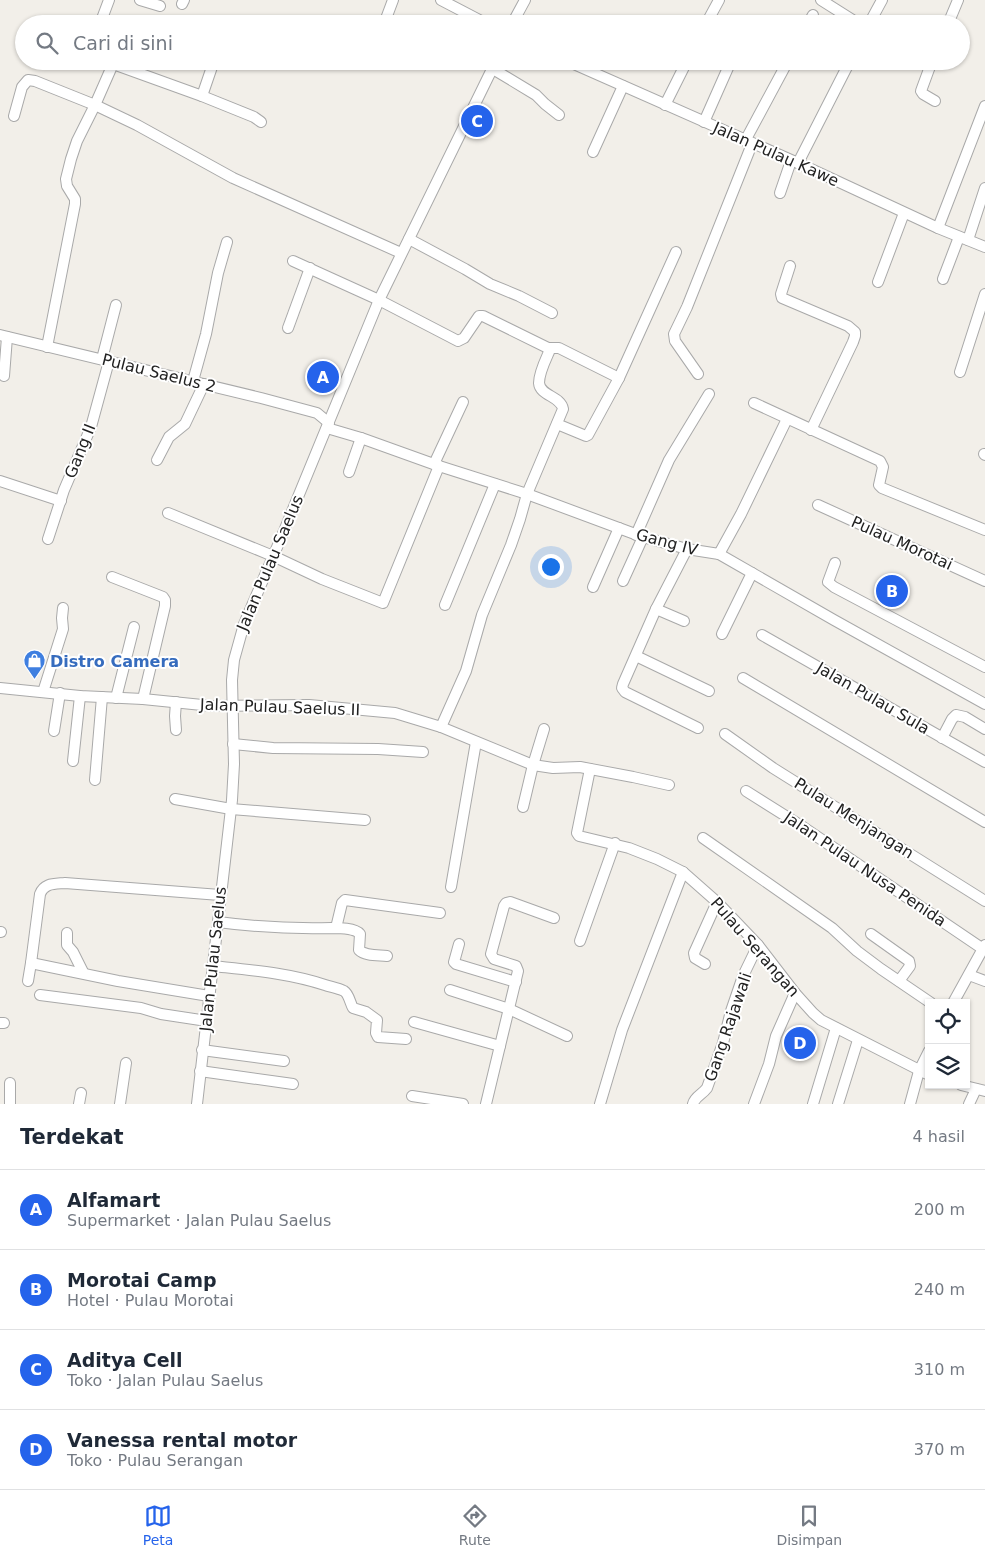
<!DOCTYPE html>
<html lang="id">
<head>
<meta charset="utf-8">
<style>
  :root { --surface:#fff; --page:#f6f6f7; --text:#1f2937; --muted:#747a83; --line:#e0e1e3; --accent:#2563eb }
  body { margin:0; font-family:"DejaVu Sans",sans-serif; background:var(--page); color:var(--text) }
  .controls { position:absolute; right:15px; bottom:15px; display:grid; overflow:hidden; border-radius:0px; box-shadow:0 1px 4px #0004 }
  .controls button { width:45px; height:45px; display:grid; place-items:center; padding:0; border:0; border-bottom:1px solid var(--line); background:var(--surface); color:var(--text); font:25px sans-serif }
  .you { position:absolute; left:550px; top:566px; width:18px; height:18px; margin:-12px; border:4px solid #fff; border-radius:50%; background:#1a73e8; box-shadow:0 0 0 8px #1a73e833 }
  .badge { display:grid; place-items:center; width:32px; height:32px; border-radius:50%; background:var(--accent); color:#fff; font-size:16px; font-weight:700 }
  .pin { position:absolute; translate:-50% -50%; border:2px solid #fff; box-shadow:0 1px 5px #0006 }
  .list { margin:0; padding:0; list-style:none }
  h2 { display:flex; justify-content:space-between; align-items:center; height:65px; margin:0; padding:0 20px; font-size:21px }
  h2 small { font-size:16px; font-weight:400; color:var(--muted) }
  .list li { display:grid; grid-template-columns:32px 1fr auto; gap:15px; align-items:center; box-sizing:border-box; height:80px; padding:0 20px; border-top:1px solid var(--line) }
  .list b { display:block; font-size:19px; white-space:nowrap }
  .list p { margin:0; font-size:16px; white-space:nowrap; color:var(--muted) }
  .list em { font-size:16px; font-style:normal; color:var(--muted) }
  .icon { flex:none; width:28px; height:28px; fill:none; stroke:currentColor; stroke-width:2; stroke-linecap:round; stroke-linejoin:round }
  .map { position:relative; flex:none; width:985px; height:1104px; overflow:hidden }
  .search { position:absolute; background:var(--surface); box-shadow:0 1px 4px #0004; left:15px; right:15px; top:15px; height:55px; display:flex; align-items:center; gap:12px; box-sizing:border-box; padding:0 18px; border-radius:28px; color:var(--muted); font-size:19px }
  .sheet { height:385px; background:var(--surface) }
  nav { display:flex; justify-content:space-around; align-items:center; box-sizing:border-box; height:70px; border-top:1px solid var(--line); background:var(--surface); font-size:14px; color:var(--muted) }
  nav a { display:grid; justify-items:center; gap:2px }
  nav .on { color:var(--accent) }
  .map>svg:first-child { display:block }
</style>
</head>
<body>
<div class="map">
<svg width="985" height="1104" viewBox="0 0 985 1104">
  <rect width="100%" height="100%" fill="#f2efe9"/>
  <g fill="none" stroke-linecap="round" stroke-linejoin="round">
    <defs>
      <g id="minor">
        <polyline points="140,0 160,6"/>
        <polyline points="441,0 487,24"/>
        <polyline points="821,0 859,24"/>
        <polyline points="182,4 184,0"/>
        <polyline points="100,24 109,0"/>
        <polyline points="384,24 393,0"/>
        <polyline points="512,24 525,0"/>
        <polyline points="706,24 719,0"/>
        <polyline points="808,24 813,15"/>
        <polyline points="869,24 882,0"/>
        <polyline points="948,24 958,0"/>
        <polyline points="105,61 202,96 254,117 261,122"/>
        <polyline points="567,61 798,163 938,228 985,247"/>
        <polyline points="932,61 921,91 923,94 935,101"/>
        <polyline points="493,69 536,95 545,104 559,115"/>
        <polyline points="202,96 214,61"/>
        <polyline points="665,105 687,61"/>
        <polyline points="14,116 22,87 28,80 35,81 95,105 137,125 233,178 401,253"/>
        <polyline points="704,122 731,61"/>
        <polyline points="745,141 788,61"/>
        <polyline points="593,152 623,86"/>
        <polyline points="798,163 850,61"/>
        <polyline points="780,193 791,161"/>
        <polyline points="938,228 985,106"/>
        <polyline points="409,239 465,269 490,284 519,296 552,313"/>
        <polyline points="968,240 985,188"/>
        <polyline points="293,261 379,300 458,341 464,338 479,316 483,316 548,348 559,348 619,378"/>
        <polyline points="790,266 781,294 782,298 848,326 855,332 855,336 853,342 811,430"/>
        <polyline points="943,279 959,237"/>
        <polyline points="878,282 904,213"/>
        <polyline points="288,328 310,268"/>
        <polyline points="0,335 261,398 317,413 329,423"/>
        <polyline points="47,347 75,204 75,199 67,186 66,179 71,159 77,141 95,105 113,64"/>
        <polyline points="102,359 116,305"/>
        <polyline points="960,372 985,294"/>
        <polyline points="698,374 675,341 674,334 687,307 752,144"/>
        <polyline points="4,376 7,337"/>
        <polyline points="193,381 206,334 218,273 227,242"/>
        <polyline points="754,403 880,461 883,467 879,485 882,488 985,530"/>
        <polyline points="557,424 586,436 588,435 619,378 676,252"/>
        <polyline points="327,428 361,438 439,466 527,494 643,537 687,549 719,554 834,620 985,704"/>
        <polyline points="984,454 985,455"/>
        <polyline points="157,460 169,437 185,424 204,384"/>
        <polyline points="434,464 463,402"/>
        <polyline points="349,472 361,438"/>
        <polyline points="0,481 61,501"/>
        <polyline points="818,505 985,581"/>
        <polyline points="168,513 273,556 322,579 383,603 439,466"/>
        <polyline points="636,535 669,460 709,394"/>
        <polyline points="48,539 64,490 91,427 109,361"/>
        <polyline points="687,549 656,609 623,684 622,688 625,692 698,728"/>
        <polyline points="719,554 741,514 787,419"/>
        <polyline points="835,563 828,582 834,587 985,667"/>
        <polyline points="112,577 163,597 165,600 165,606 143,699"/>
        <polyline points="623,581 643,537"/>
        <polyline points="593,587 619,528"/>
        <polyline points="445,605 495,484"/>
        <polyline points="656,609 684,621"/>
        <polyline points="722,634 752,573"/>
        <polyline points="762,635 985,762"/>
        <polyline points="636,656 709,691"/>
        <polyline points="743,678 985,822"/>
        <polyline points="0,688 80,696 143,699 212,706 309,705 395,713 441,727 533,765 553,768 580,767 633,777 669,785"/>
        <polyline points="43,692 63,629 62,618 63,608"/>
        <polyline points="116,698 134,627"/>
        <polyline points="176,702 175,716 176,730"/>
        <path d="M441,727L466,671L482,615L511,545L520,519L527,494L563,409C561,396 540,396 539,383C539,373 545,361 549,352L548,348"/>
        <polyline points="54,731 60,693"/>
        <polyline points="725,734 773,768 985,901"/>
        <polyline points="942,738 952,719 956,715 965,717 985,729"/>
        <polyline points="233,744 273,748 378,749 423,752"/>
        <polyline points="73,761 80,696"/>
        <polyline points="590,769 577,833 579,836 629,848 657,859 683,872 717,902 758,945 795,993 813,1013 821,1020 929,1075"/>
        <polyline points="95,780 102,697"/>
        <polyline points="746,791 800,825 983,949"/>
        <polyline points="175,799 231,809 365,820"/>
        <polyline points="523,807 533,765 544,729"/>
        <polyline points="703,838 832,928 857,951 881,969 931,1003"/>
        <polyline points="451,887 476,742"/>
        <path d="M218,922C256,927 293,929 331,928C339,928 355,928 360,934L359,950C365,956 378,955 387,956"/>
        <polyline points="336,928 342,903 345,900 440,913"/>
        <polyline points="0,932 1,932"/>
        <polyline points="67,933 67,945 73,952 83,972"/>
        <polyline points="871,934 909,961 910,966 899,981"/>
        <polyline points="580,941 615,843"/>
        <polyline points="459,944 454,962 456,964 516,982"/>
        <polyline points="31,963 118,981 209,996"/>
        <polyline points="705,964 695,958 694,953 717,902"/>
        <path d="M213,966C250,970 289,973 325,985C331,987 338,988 344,991C349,994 350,1003 353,1008L366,1012L377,1020L376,1033L378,1037L406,1039"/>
        <polyline points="969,975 985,981"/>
        <path d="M28,981L31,963L40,894C44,883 54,884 65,883L220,895"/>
        <polyline points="450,990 509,1009 567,1036"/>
        <polyline points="40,995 141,1008 161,1014 207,1021"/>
        <polyline points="953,1003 985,945"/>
        <polyline points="414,1022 500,1046"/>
        <polyline points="0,1023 4,1023"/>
        <polyline points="202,1050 284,1061"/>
        <polyline points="200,1071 293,1084"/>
        <polyline points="961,1085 985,1091"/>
        <polyline points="412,1096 463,1104"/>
        <polyline points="10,1104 10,1083"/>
        <polyline points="79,1104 81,1093"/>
        <polyline points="120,1104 126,1063"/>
        <polyline points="197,1104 232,800 234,764 232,680 234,660 244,624 284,531 379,300 496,61"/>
        <polyline points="486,1104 518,971 516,966 494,959 491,954 504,906 506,903 510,902 554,918"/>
        <polyline points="600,1104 622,1030 683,872"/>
        <path d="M693,1104C695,1096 702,1095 707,1088L723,1043L731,1011L743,976L758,945"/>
        <polyline points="754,1104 769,1064 776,1036 795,993"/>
        <polyline points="813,1104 836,1028"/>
        <polyline points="838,1104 858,1040"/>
        <polyline points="910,1104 919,1071 929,1051"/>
        <polyline points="969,1104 976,1089"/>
      </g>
    </defs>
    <!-- minor casing -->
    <use href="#minor" stroke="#a9a9a9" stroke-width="12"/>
    <!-- minor -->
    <use href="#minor" stroke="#fff" stroke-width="10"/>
  </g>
  <!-- icons -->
  <defs>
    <symbol id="shop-pin" viewBox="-11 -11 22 30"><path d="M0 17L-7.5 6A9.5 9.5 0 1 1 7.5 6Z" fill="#3f7fe0" stroke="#fff"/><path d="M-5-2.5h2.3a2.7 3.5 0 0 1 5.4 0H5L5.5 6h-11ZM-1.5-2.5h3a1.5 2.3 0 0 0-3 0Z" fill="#fff"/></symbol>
  </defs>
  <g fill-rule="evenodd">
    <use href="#shop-pin" x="22" y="648" width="25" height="34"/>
  </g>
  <g text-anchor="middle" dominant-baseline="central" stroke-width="4" stroke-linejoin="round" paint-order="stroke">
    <!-- street labels -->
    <g font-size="16" fill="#222" stroke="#fff">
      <text transform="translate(776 154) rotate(24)">Jalan Pulau Kawe</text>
      <text transform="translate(159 373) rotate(14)">Pulau Saelus 2</text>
      <text transform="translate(80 451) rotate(-68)">Gang II</text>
      <text transform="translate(667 542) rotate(15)">Gang IV</text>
      <text transform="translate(902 543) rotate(24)">Pulau Morotai</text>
      <text transform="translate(270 563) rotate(-67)">Jalan Pulau Saelus</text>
      <text transform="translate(873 698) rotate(30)">Jalan Pulau Sula</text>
      <text transform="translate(280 707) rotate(2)">Jalan Pulau Saelus II</text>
      <text transform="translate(854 818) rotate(32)">Pulau Menjangan</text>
      <text transform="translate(865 869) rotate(34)">Jalan Pulau Nusa Penida</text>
      <text transform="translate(755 947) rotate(49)">Pulau Serangan</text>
      <text transform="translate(213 959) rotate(-84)">Jalan Pulau Saelus</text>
      <text transform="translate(728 1027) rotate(-71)">Gang Rajawali</text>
    </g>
    <!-- shop labels -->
    <g font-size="16" font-weight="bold" fill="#366cbe" stroke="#fff" text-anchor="start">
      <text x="50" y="661">Distro Camera</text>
    </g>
  </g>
</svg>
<div class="controls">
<button><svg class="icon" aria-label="locate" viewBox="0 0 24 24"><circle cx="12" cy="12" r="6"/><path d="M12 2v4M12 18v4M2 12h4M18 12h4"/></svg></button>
<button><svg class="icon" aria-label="layers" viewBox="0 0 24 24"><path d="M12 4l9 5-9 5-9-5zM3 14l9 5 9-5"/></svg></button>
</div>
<div class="you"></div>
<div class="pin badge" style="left:323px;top:377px">A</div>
<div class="pin badge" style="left:892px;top:591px">B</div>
<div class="pin badge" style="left:477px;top:121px">C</div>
<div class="pin badge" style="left:800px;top:1043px">D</div>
<div class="search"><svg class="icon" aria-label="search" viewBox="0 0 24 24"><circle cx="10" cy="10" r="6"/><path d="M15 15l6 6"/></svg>Cari di sini</div>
</div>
<section class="sheet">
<h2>Terdekat<small>4 hasil</small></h2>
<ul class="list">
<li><span class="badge">A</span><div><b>Alfamart</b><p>Supermarket · Jalan Pulau Saelus</p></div><em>200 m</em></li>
<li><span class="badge">B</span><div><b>Morotai Camp</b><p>Hotel · Pulau Morotai</p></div><em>240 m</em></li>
<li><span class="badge">C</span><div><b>Aditya Cell</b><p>Toko · Jalan Pulau Saelus</p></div><em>310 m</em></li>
<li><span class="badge">D</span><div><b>Vanessa rental motor</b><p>Toko · Pulau Serangan</p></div><em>370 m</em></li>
</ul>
</section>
<nav>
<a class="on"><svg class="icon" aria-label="map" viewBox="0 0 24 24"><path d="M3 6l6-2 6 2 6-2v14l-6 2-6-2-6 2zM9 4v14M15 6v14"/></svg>Peta</a>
<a><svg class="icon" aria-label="directions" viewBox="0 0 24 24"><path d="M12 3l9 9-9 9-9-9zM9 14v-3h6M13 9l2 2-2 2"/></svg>Rute</a>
<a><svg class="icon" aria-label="saved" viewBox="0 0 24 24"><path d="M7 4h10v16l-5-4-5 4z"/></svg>Disimpan</a>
</nav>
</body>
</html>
